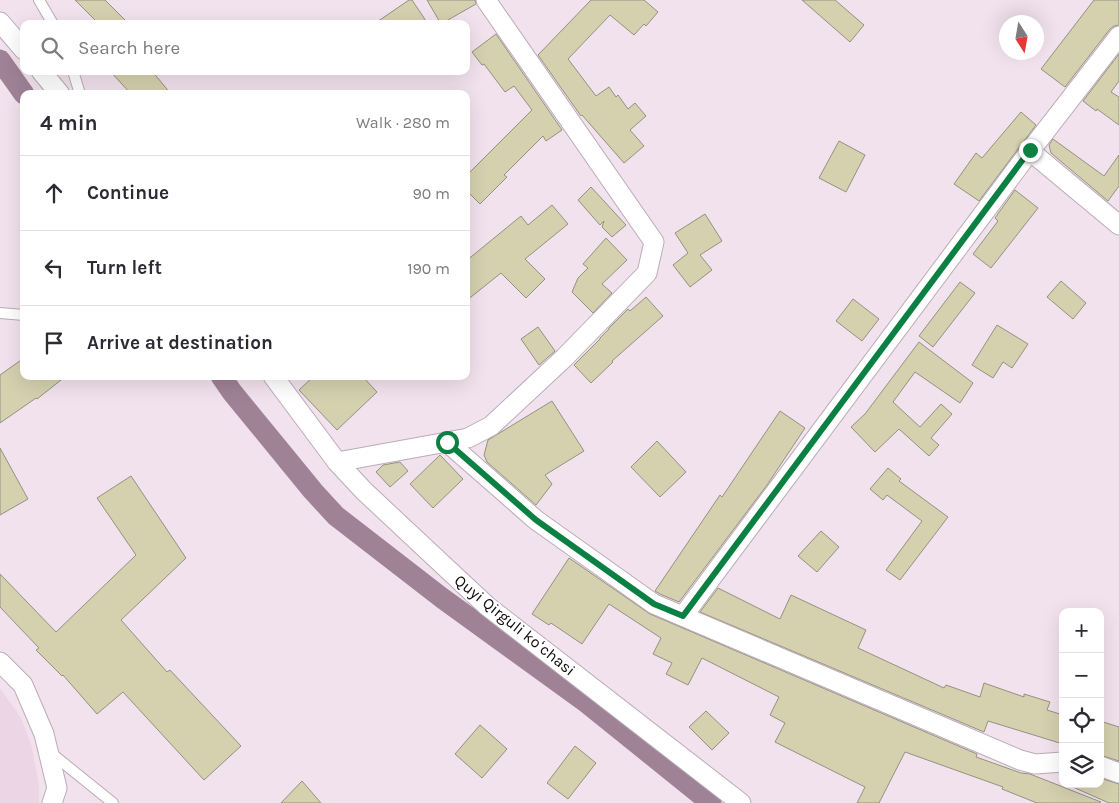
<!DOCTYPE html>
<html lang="en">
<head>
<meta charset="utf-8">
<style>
  :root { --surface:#fff; --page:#f7f7f7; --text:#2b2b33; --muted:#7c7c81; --line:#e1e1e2 }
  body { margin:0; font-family:Karla,sans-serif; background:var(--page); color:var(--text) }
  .controls { position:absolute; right:15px; bottom:15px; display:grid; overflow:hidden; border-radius:10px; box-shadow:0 5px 20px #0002 }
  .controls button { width:45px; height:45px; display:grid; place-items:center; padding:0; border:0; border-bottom:1px solid var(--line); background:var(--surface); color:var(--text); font:25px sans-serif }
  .compass { position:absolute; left:999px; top:15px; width:45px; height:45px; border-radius:50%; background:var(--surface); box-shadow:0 5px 20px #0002; rotate:169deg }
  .stop { position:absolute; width:15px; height:15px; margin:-11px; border:4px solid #0b8043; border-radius:50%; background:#fff }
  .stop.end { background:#0b8043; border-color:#fff; box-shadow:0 1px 5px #0008 }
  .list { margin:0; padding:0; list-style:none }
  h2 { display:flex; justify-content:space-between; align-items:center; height:65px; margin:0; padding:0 20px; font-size:21px }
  h2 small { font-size:16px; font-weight:400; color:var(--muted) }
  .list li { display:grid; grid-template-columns:32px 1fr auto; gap:15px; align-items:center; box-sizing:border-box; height:75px; padding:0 20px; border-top:1px solid var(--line) }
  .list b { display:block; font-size:19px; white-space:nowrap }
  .list em { font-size:16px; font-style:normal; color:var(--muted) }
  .icon { flex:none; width:28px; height:28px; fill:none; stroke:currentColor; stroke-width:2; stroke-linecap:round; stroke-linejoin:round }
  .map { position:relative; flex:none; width:1119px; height:803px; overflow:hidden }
  .search { position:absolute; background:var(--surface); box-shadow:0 5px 20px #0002; left:20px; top:20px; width:450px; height:55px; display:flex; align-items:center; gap:12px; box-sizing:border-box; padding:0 18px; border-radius:10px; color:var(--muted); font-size:19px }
  .panel { position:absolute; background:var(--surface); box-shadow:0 5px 20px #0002; left:20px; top:90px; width:450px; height:290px; border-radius:10px }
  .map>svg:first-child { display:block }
</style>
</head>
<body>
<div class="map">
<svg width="1119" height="803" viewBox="0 0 1119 803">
  <rect width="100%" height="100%" fill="#f2e2ed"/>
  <!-- built -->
  <polygon fill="#ecd5e5" points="0,688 21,718 31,744 39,784 39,803 0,803"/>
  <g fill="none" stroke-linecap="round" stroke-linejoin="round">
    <!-- canal -->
    <g stroke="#9f8296" stroke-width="21">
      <polyline points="0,60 24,94"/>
      <polyline points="221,376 232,392 313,491 336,516 442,598 587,703 711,803"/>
    </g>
  </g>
  <!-- building -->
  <g fill="#d5d1af" stroke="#939182">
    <polygon points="75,0 105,0 129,24 99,24"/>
    <polygon points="409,0 412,0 428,24 374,24"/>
    <polygon points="427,0 475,0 476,4 441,24"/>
    <polygon points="591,0 644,0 658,12 646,26 644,24 634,35 610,15 568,59 596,96 609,87 616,97 618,95 628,109 635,103 646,116 630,130 644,146 624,163 582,115 581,116 538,55"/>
    <polygon points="802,0 835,0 864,25 850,42"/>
    <polygon points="1094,0 1119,0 1119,25 1114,26 1110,29 1065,87 1041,69"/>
    <polygon points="496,34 562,130 546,141 543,136 504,175 507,177 480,204 466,190 466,176 532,110 514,86 505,92 484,64 482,65 472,52"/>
    <polygon points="1119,54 1119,81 1111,92 1119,97 1119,125 1097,109 1096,111 1083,101"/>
    <polygon points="110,71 152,71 171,94 131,94"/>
    <polygon points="1021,112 1036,125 979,201 954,184 976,153 982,158"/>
    <polygon points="1053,139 1104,176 1119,155 1119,186 1108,201 1051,153 1049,145"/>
    <polygon points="839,141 865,155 846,192 819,178"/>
    <polygon points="591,187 626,225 612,237 602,227 604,221 600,225 578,200"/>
    <polygon points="1015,190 1038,208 991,268 973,254 998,221 995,218"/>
    <polygon points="552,205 568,224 525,259 545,279 526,298 501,273 466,301 466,261 521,216 528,225"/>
    <polygon points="705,214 722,241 700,255 712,270 690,287 673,265 688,253 675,233"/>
    <polygon points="606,238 627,260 602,284 612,293 593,313 572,292 578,278 588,268 583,264"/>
    <polygon points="1061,281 1086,303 1073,319 1047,297"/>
    <polygon points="960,282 975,293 933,347 919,336"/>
    <polygon points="646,297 663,316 612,361 613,362 591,383 574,365 600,339 600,338 609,329 609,328 628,309 630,311"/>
    <polygon points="853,299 879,319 862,341 836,321"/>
    <polygon points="997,325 1028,344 1012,368 1003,362 993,378 972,365"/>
    <polygon points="538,327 555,351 539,365 521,339"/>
    <polygon points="919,342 973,383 960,403 915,372 893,402 920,427 941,404 952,414 931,438 939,445 929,456 899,429 875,452 851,427 865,414"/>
    <polygon points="24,358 24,376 66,376 37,399 36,398 0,423 0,375"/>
    <polygon points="314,376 362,376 377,392 337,430 299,390"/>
    <polygon points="552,401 584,451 545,475 552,484 536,505 487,462 484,455 488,440"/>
    <polygon points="780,411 805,428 767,485 679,602 660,594 655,591 720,495 722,497"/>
    <polygon points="657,441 686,472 660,497 631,467"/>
    <polygon points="0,448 28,499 0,515"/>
    <polygon points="440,455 463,479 433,508 410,484"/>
    <polygon points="400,462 408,471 390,487 376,472 383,465"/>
    <polygon points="888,468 901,479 899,481 948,517 900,580 886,570 922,521 887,495 883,500 870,489"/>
    <polygon points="131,476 186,558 121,620 167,672 170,670 241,746 204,780 123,692 97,714 63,675 62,676 36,650 39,648 0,607 0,574 56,632 136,555 97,498"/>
    <polygon points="821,531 839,547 817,572 798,556"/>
    <polygon points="569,558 650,614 977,754 976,757 1021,773 1030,774 1101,802 1100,803 1037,803 1002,789 1003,787 905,752 879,803 857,803 865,787 775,742 785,723 770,715 779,697 702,658 688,685 666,674 672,663 653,654 661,638 609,604 582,644 551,623 549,625 532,614"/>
    <polygon points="718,588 780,619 791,595 866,630 858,648 944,688 946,685 980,697 984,683 1024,697 1024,694 1050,702 1047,710 1063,715 1063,744 988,721 984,732 700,612"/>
    <polygon points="706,711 729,733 712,750 689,727"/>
    <polygon points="1100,721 1119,727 1119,761 1100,755"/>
    <polygon points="480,725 507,749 482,778 455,754"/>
    <polygon points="575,746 596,763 568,799 547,783"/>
    <polygon points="1100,778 1119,784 1119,803 1109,803 1066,784 1100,784"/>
    <polygon points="302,781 321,803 281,803"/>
  </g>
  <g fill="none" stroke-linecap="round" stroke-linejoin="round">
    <defs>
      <g id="lane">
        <polyline points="39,0 53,24"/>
        <polyline points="73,71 80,94"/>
        <polyline points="0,313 24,315"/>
        <polyline points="51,753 113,803"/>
      </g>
      <g id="street">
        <polyline points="0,22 24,50"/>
        <polyline points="41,71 60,94"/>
        <polyline points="1030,151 1119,225"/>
        <polyline points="273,376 337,462 364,491 487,606 741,803"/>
        <polyline points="447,442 536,520 654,604 1020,760 1035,764 1063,762"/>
        <polyline points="337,462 447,442 468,438 491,426 564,358 647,273 654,242 486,0"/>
        <polyline points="683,616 1030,151 1119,36"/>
        <polyline points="0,662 23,685 44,734 57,788 52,803"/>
        <polyline points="1100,766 1119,773"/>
      </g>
    </defs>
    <!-- lane casing -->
    <use href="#lane" stroke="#baacb6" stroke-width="12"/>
    <!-- street casing -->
    <use href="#street" stroke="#baacb6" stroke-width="21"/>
    <!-- lane -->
    <use href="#lane" stroke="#fff" stroke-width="10"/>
    <!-- street -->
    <use href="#street" stroke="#fff" stroke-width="19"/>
  </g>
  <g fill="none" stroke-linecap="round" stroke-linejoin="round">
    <!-- route -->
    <polyline stroke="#0b8043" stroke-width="6" points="447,442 536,520 654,604 683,616 1030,150"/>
  </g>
  <g text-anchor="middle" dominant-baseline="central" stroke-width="4" stroke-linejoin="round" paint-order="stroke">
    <!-- street labels -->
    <g font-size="16" fill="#100b0e" stroke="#fff">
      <text transform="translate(515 625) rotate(39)">Quyi Qirguli koʻchasi</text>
    </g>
  </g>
</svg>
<div class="controls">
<button>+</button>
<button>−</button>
<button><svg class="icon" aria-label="locate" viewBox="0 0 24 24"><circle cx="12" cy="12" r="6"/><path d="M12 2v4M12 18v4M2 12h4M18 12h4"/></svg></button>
<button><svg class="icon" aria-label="layers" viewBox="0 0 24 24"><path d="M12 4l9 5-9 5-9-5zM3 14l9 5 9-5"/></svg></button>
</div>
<svg class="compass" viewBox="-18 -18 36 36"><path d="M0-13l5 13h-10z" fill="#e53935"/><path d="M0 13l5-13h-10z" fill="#7c7c81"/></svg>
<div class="stop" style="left:447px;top:442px"></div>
<div class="stop end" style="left:1030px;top:150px"></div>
<div class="search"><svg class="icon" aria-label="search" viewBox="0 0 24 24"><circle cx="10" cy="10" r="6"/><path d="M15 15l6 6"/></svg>Search here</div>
<section class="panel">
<h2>4 min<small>Walk · 280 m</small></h2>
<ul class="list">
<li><svg class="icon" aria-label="ahead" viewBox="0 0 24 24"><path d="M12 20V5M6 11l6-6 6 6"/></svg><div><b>Continue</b></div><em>90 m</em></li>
<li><svg class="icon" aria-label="left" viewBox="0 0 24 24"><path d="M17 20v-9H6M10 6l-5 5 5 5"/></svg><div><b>Turn left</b></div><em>190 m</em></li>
<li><svg class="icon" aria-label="arrive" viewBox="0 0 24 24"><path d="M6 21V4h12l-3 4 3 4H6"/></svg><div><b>Arrive at destination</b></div></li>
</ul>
</section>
</div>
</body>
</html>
